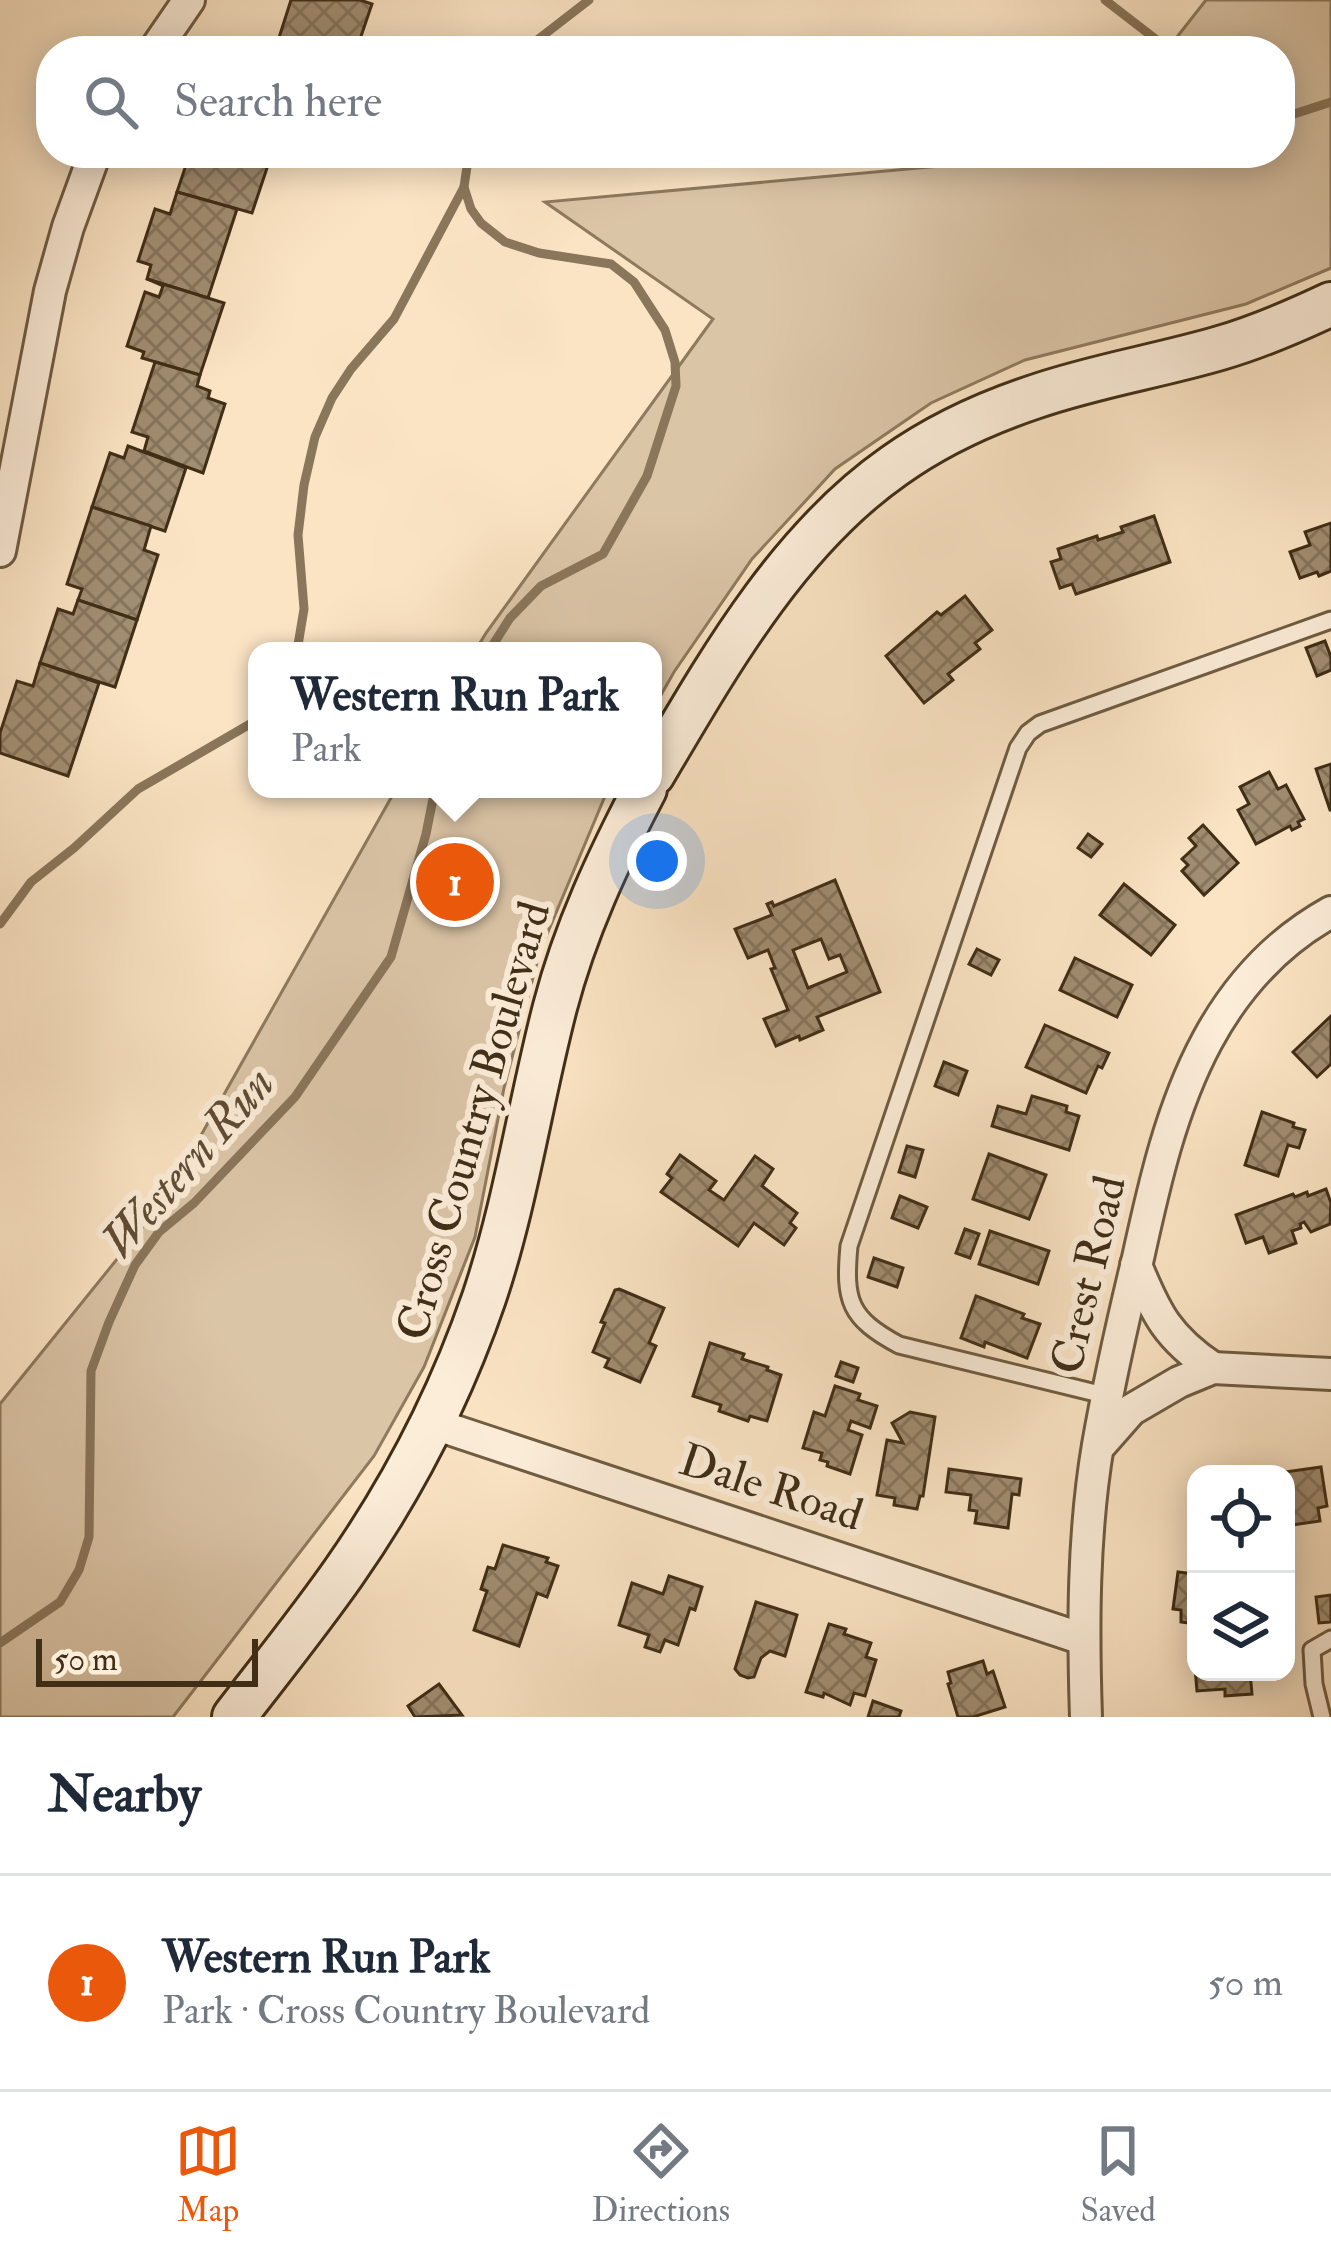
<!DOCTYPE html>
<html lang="en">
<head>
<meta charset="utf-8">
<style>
  :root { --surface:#fff; --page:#f2f2f3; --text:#1f2937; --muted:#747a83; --line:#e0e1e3; --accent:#ea580c }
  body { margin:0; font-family:"IM FELL Double Pica",serif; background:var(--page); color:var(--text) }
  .controls { position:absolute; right:36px; bottom:36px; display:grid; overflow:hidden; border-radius:24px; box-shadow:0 6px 30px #0003 }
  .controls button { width:108px; height:108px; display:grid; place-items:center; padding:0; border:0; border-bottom:3px solid var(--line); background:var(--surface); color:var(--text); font:60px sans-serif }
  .scale { position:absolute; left:36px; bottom:30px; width:222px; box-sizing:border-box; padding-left:12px; border:6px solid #402e17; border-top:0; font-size:33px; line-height:42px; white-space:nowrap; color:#402e17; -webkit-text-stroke:9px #fcedd9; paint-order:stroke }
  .you { position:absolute; left:657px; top:861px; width:42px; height:42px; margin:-30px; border:9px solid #fff; border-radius:50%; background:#1a73e8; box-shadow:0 0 0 18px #1a73e833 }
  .badge { display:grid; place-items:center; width:78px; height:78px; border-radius:50%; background:var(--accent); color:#fff; font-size:39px; font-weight:700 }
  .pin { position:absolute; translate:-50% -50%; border:6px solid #fff; box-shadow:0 3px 12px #0006 }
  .popup { position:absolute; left:248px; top:642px; width:414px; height:156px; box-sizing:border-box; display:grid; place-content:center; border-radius:24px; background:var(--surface); filter:drop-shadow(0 3px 9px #0005); font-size:39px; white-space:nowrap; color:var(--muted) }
  .popup b { font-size:45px; color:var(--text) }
  .popup::after { content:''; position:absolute; left:50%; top:100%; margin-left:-24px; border:24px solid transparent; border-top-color:var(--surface) }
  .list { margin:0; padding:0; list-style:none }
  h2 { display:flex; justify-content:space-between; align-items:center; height:156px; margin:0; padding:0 48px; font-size:51px }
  h2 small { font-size:39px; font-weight:400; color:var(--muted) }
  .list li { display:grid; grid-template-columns:78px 1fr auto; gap:36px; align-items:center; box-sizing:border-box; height:216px; padding:0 48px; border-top:3px solid var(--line) }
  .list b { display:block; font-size:45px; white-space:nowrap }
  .list p { margin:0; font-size:39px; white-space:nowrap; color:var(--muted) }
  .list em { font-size:39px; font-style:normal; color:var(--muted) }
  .icon { flex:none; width:66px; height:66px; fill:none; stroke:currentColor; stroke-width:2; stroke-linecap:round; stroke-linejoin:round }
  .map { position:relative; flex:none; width:1331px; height:1717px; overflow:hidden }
  .search { position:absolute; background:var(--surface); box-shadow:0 6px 30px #0003; left:36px; right:36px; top:36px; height:132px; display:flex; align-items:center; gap:30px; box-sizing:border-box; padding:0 42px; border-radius:48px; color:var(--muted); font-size:45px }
  .sheet { height:372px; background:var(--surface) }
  nav { display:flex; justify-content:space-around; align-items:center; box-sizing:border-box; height:168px; border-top:3px solid var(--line); background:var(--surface); font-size:33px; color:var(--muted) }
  nav a { display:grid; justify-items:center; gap:6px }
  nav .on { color:var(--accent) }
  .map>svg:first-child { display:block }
</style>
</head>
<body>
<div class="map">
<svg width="1331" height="1717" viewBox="0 0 1331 1717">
  <defs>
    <pattern id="building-cross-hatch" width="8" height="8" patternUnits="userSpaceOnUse" patternTransform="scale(3)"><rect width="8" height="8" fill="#a18d71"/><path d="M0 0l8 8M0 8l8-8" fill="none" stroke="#85745c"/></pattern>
  </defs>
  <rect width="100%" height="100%" fill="#fbe4c4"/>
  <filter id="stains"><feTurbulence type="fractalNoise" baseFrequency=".00167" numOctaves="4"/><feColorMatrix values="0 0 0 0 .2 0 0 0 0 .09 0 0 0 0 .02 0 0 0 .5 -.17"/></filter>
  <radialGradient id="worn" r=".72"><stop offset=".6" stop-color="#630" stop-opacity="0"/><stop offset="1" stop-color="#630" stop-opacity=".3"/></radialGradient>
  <!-- green -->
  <g fill="#dbc5a7" stroke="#8e7a5f" stroke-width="3">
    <polygon points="1206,0 1331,0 1331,268 1246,304 1025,360 931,403 835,469 752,559 674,672 653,709 653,651 475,651 486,633 713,319 545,202 1085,153 1280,153 1280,51 1166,51"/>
    <polygon points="396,789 608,789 540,951 504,1088 475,1237 424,1367 374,1456 173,1717 0,1717 0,1404 164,1201"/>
  </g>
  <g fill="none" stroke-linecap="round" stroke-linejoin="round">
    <!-- stream -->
    <g stroke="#8a765b" stroke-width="9">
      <polyline points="1105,0 1171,51"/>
      <polyline points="523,51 589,0"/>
      <polyline points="1280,113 1291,115 1331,102"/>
      <polyline points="469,153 464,187 471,209 481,223 505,242 539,253 611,264 634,282 665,330 675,362 676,386 647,476 603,554 541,586 510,618 489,651"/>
      <polyline points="297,651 304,609 298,535 304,485 315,437 332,398 351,369 394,319 464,187"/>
      <polyline points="0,924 31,882 74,848 138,789 257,720"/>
      <polyline points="0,1643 60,1602 79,1570 89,1537 91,1371 109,1322 135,1265 159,1232 194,1203 295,1097 391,957 426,834 435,789"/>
    </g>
  </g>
  <!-- building -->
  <g fill="url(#building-cross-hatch)" stroke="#402e17" stroke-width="3" fill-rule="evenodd">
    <polygon points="291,0 360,0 372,4 356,51 288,51 276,47"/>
    <polygon points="190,153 272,153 252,213 177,192"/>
    <polygon points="177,192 237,209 208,298 147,279 151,265 138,261 155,209 170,214"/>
    <polygon points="147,279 224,303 200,375 142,358 144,352 127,346 145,292 159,297 163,286"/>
    <polygon points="155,362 200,375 197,386 210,391 208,398 225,404 203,473 144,451 148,437 132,432"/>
    <polygon points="128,446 186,468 165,531 92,507 110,453 124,458"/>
    <polygon points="92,507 151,526 144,550 158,555 137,620 78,600 82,589 67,584"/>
    <polygon points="1154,516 1170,562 1076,594 1072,584 1060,588 1051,562 1061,559 1058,549 1097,536 1098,540 1123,532 1121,527"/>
    <polygon points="1331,523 1331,571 1319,576 1317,572 1300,578 1290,552 1310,545 1305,532"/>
    <polygon points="965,596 992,630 975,643 980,649 948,674 953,680 924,703 886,656 937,612 941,615"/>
    <polygon points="78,600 137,620 115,687 40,663 58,609 73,614"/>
    <polygon points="1325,641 1331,657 1331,670 1317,676 1306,648"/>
    <polygon points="40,663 99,683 68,776 0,753 0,733 17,681 33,686"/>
    <polygon points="1331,764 1331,810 1330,810 1316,769"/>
    <polygon points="1269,772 1278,789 1286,785 1304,819 1298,822 1300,826 1292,830 1290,826 1256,844 1238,810 1249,804 1240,787"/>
    <polygon points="1203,825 1238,863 1204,895 1182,871 1188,865 1182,859 1196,846 1189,838"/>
    <polygon points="1088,834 1102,844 1091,857 1078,848"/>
    <path d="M835,880L880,992L817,1017L823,1030L800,1040L799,1036L776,1046L764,1019L788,1010L771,969L775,968L768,950L748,958L735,929L772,915L767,904L772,902L774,906ZM821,939L829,959L840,955L847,972L808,988L793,950Z"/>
    <polygon points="1124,884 1175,925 1151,955 1100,915"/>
    <polygon points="977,949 999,960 991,975 969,964"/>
    <polygon points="1075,958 1132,985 1117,1017 1060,990"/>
    <polygon points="1331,1016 1331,1064 1317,1077 1293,1052"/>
    <polygon points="1045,1025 1109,1053 1102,1068 1098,1066 1086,1093 1026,1067"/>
    <polygon points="944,1062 967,1071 958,1095 935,1086"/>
    <polygon points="1032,1096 1067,1106 1066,1112 1079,1116 1069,1150 992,1126 998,1106 1026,1114"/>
    <polygon points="1262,1112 1294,1123 1293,1127 1305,1130 1299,1148 1288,1145 1278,1176 1245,1165"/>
    <polygon points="907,1146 923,1150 915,1177 899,1172"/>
    <polygon points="989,1154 1046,1175 1029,1219 973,1199"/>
    <polygon points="680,1155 716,1181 709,1190 724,1200 755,1156 773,1169 762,1186 797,1213 790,1223 796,1228 784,1245 754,1223 738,1246 661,1192 672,1178 667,1174"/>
    <polygon points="1326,1189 1331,1203 1330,1224 1311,1232 1304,1222 1300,1224 1301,1228 1292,1231 1296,1243 1269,1253 1263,1237 1246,1243 1236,1215 1293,1194 1295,1197 1307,1192 1308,1196"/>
    <polygon points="900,1196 927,1207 918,1228 892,1218"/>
    <polygon points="965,1229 979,1234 970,1258 956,1253"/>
    <polygon points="990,1231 1049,1251 1038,1284 979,1264"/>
    <polygon points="874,1258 903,1268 897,1287 868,1277"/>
    <polygon points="619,1289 664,1308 649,1343 656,1346 640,1382 605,1367 609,1359 593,1352 605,1323 601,1322 615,1290"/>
    <polygon points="976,1296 1024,1314 1022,1318 1040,1324 1027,1358 985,1342 984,1347 961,1338"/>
    <polygon points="710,1343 744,1354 742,1359 768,1367 767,1370 781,1375 767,1421 750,1416 748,1421 719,1411 721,1405 693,1396"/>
    <polygon points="841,1362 858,1368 853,1382 836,1376"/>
    <polygon points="835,1386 860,1394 858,1400 877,1406 870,1428 851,1421 848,1430 862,1435 850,1474 827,1466 828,1462 820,1460 822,1453 803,1448 814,1412 825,1416"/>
    <polygon points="910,1412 935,1417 923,1496 920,1496 917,1509 894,1505 895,1498 877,1495 887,1440 903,1443 892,1423"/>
    <polygon points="1321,1467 1327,1506 1318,1508 1320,1521 1292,1525 1285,1472"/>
    <polygon points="949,1469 1021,1479 1019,1495 1012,1494 1008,1528 975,1523 977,1511 969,1510 971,1495 946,1492"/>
    <polygon points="503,1545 548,1558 546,1562 558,1566 547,1597 537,1593 519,1646 474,1630 487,1591 481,1589 488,1567 495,1569"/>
    <polygon points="1178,1572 1196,1574 1196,1624 1181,1622 1181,1610 1173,1609"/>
    <polygon points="669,1576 702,1587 695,1610 690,1608 678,1645 665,1640 660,1652 645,1647 649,1635 619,1625 632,1583 663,1594"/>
    <polygon points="1331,1595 1331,1622 1319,1623 1316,1597"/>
    <polygon points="756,1602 797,1615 785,1656 770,1651 761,1658 754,1677 748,1678 740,1675 735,1669"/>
    <polygon points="829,1624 846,1629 844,1634 871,1643 866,1657 876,1660 865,1696 854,1693 850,1705 824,1693 823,1697 806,1692"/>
    <polygon points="1194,1657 1196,1672 1250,1672 1252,1694 1225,1696 1225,1689 1197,1691"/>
    <polygon points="983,1661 987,1674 993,1671 1005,1707 973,1717 958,1717 948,1684 951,1683 948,1672"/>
    <polygon points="439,1684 462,1715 415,1717 408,1706"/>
    <polygon points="873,1701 901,1711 899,1717 868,1717"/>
  </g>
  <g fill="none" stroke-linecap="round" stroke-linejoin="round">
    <defs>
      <g id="lane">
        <path d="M1108,1396L899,1345C849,1318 844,1301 849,1246L1018,748L1028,733L1040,724L1331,620"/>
        <polyline points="1322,1717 1314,1684 1312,1650 1331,1639"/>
      </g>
      <g id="street">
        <polyline points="154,51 189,0"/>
        <polyline points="0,551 50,291 68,227 95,153"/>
        <path d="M1136,1265C1156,1314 1168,1338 1213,1368"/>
        <polyline points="431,1423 1083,1639"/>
        <polyline points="1102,1443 1131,1410 1179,1382 1213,1368 1331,1374"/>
        <path d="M1086,1717C1083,1627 1083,1534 1098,1445C1109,1382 1123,1320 1138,1258C1154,1185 1171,1108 1207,1041C1236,987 1277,942 1331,912"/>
      </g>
      <g id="secondary">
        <path d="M653,774C718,664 787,541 894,466C936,436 986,413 1034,397C1094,376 1159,366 1220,348C1258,337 1295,321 1331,304"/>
        <path d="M234,1717C271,1669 309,1622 344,1572C402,1489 451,1394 484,1298C516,1203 530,1103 555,1007C575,930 609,858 645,789"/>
      </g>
    </defs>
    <!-- lane casing -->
    <use href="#lane" stroke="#6f5c42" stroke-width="21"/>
    <!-- street casing -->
    <use href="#street" stroke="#6f5c42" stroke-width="36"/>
    <!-- secondary casing -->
    <use href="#secondary" stroke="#402e17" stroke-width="48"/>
    <!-- lane -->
    <use href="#lane" stroke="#fcedd9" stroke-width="15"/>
    <!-- street -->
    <use href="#street" stroke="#fcedd9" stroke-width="30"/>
    <!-- secondary -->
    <use href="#secondary" stroke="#fcedd9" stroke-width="42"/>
  </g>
  <g text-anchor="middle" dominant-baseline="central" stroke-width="12" stroke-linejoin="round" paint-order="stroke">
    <!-- street labels -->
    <g font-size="45" fill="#402e17" stroke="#fcedd9">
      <text transform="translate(474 1121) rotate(-74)">Cross Country Boulevard</text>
      <text transform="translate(1089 1275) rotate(-77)">Crest Road</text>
      <text transform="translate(771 1488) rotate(18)">Dale Road</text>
    </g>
    <!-- water labels -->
    <g font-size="48" font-style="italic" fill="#5f4c34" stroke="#fcedd9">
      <text transform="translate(188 1163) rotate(-49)">Western Run</text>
    </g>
  </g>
  <rect width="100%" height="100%" filter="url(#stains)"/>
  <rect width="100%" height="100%" fill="url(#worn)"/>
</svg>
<div class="controls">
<button><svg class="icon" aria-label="locate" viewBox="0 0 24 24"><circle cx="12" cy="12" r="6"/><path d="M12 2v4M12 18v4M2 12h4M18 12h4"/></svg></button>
<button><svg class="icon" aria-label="layers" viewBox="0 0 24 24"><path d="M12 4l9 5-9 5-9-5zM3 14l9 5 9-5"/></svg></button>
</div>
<div class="scale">50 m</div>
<div class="you"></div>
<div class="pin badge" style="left:455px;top:882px">1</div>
<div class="popup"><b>Western Run Park</b>Park</div>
<div class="search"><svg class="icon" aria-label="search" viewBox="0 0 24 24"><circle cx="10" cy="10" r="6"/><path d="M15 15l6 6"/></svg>Search here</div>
</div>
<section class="sheet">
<h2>Nearby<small></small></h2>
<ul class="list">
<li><span class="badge">1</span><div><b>Western Run Park</b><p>Park · Cross Country Boulevard</p></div><em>50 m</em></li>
</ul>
</section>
<nav>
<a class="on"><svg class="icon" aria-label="map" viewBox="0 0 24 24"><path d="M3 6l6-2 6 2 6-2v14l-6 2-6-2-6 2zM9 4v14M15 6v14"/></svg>Map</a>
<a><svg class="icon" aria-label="directions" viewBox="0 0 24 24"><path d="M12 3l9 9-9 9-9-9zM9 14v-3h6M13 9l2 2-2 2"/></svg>Directions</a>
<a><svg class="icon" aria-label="saved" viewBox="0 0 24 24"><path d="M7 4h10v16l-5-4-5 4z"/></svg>Saved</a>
</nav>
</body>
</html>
